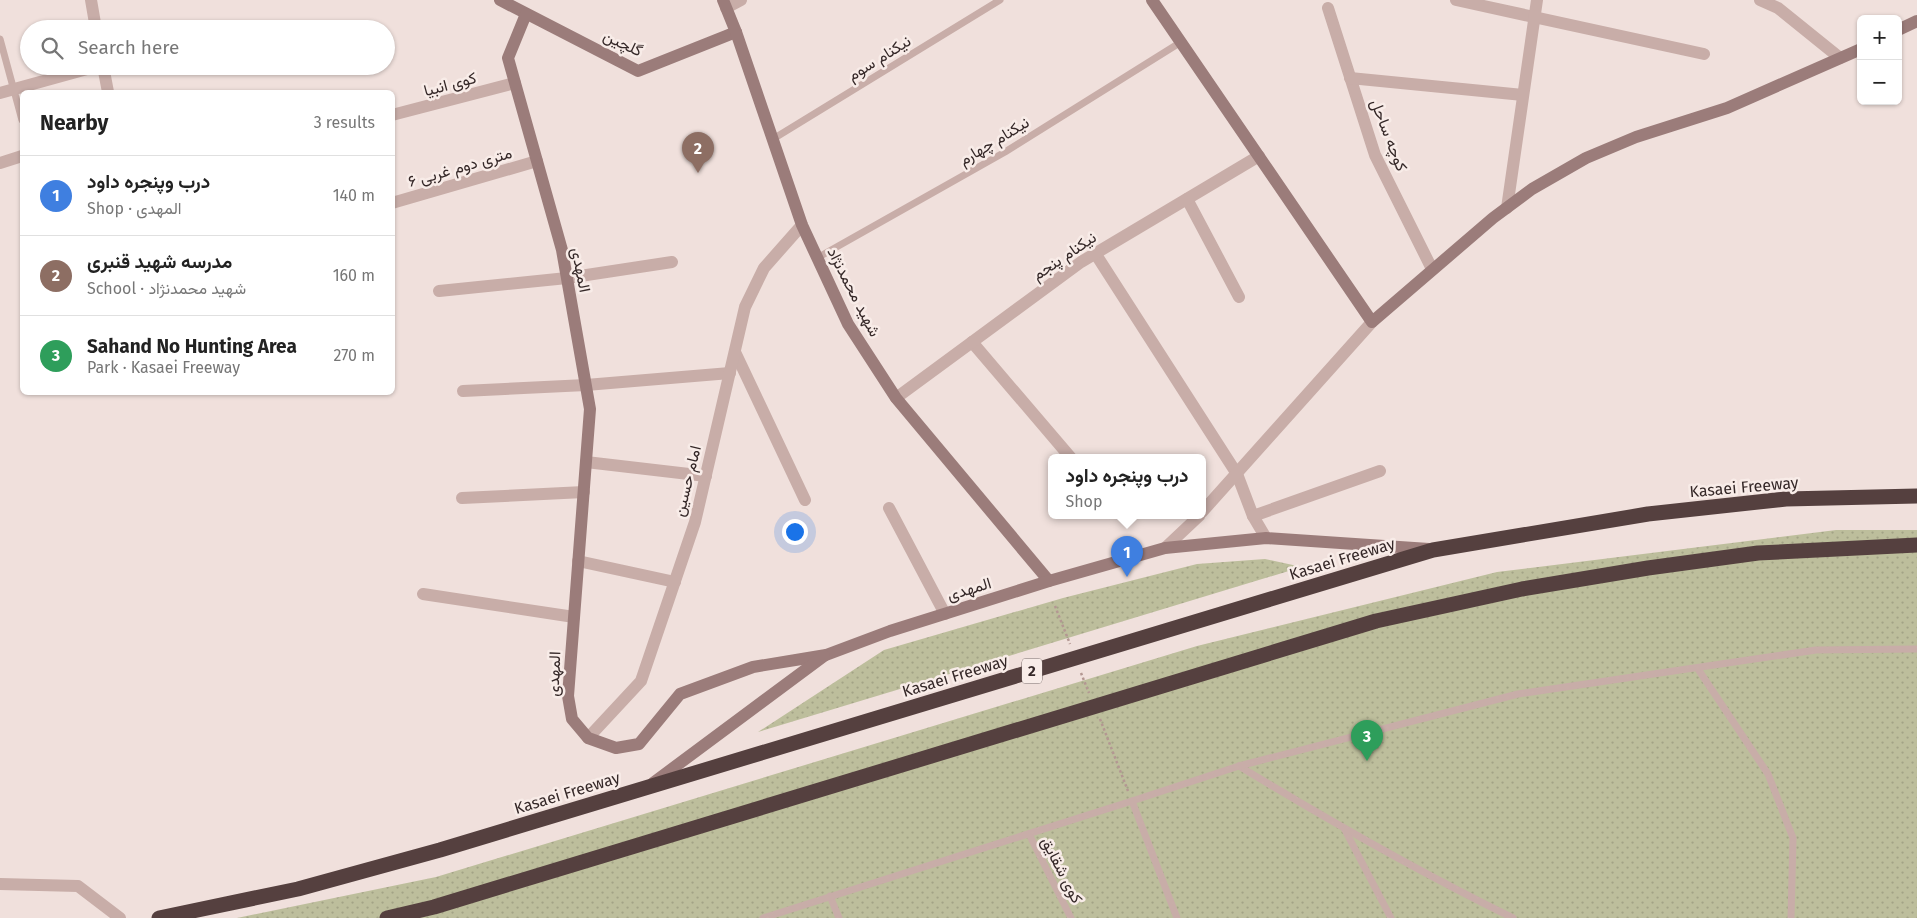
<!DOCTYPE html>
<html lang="en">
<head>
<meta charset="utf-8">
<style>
  :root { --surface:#fff; --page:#f2f2f2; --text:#222; --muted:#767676; --line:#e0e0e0; --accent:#0b8043 }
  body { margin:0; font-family:"Fira Sans",Vazirmatn,sans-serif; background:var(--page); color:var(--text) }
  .controls { position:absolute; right:15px; top:15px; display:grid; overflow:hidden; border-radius:8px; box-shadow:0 1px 4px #0004 }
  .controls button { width:45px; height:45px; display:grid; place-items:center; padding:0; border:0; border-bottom:1px solid var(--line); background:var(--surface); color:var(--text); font:25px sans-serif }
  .you { position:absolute; left:794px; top:531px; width:18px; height:18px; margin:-12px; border:4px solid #fff; border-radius:50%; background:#1a73e8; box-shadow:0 0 0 8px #1a73e833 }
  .badge { display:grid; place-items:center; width:32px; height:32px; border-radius:50%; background:var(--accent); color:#fff; font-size:16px; font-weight:700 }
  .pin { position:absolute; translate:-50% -41px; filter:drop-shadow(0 1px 2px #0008) }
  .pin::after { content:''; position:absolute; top:26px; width:18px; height:15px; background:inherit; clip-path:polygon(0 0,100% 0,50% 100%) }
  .popup { position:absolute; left:1048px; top:454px; width:158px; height:65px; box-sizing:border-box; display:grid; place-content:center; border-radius:8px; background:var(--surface); filter:drop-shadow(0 1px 4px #0005); font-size:16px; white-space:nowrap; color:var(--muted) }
  .popup b { font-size:19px; color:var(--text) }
  .popup::after { content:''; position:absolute; left:50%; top:100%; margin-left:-10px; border:10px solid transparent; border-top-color:var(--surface) }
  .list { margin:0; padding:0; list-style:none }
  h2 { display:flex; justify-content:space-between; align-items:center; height:65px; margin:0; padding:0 20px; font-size:21px }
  h2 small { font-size:16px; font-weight:400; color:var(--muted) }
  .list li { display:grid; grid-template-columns:32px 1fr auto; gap:15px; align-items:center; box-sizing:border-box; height:80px; padding:0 20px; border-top:1px solid var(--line) }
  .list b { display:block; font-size:19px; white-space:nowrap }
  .list p { margin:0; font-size:16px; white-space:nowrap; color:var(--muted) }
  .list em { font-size:16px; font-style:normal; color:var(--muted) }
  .icon { flex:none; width:28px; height:28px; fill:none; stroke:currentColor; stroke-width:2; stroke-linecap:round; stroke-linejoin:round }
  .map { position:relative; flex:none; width:1917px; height:918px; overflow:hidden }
  .search { position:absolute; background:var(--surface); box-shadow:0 1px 4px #0004; left:20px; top:20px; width:375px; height:55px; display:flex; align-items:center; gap:12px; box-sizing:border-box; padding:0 18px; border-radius:28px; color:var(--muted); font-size:19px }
  .panel { position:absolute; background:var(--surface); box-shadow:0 1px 4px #0004; left:20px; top:90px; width:375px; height:305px; border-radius:8px }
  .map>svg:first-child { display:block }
</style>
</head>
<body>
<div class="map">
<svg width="1917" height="918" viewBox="0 0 1917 918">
  <defs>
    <pattern id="grass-dots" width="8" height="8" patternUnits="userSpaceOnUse" patternTransform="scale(1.25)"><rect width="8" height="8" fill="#bdbe9c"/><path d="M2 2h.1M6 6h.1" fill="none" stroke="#a3a386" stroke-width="1.8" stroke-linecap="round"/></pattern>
  </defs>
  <rect width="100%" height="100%" fill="#f0e0dc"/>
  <!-- grass -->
  <g fill="url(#grass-dots)">
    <polygon points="1836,530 1917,530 1917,918 237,918 436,877 1197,646 1497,572"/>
    <polygon points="1265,559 1302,567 758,732 884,650 1063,598 1197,564"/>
  </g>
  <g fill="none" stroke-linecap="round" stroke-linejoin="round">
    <!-- path -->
    <g stroke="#b39792" stroke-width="2.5" stroke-dasharray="2.5 2.5" stroke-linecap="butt">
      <polyline points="1055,606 1070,644"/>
      <polyline points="1081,673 1089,693"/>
      <polyline points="1100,719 1128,791"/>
    </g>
    <!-- lane -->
    <g stroke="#c8ada8" stroke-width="7">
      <polyline points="0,39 22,120"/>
      <polyline points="773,139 1000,0"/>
      <polyline points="817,258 1005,152 1181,42"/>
      <polyline points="1698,669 1768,774 1793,838 1791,918"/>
      <path d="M1239,766C1328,820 1419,872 1513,918"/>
      <polyline points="1345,830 1391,918"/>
      <polyline points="1029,834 1071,918"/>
      <polyline points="830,896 839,918"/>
      <polyline points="763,918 1132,801"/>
      <polyline points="1177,918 1132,801 1239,766 1518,694 1816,650 1917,649"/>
    </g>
    <!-- street -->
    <g stroke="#c8ada8" stroke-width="12">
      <polyline points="91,0 96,29"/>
      <polyline points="1456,0 1704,54"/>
      <polyline points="1760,0 1778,8 1840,58"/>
      <polyline points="726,8 741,0"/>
      <polyline points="1328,8 1375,155 1432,269"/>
      <polyline points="103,66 108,92"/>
      <polyline points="1350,78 1523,95"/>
      <polyline points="0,93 98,66"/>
      <polyline points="392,115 515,83"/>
      <polyline points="0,163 22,156"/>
      <polyline points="1187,199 1239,297"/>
      <polyline points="392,203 537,161"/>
      <polyline points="1507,208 1537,0"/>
      <polyline points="1095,253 1237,474 1253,516 1266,538"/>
      <polyline points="439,291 567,278 672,262"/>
      <polyline points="972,342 1071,458"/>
      <polyline points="735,352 805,500"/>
      <polyline points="463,391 586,385 730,373"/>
      <polyline points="896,398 1081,262 1259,156"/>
      <polyline points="586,462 706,476"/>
      <polyline points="462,498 584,492"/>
      <polyline points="889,508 945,614"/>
      <polyline points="1202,512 1372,322"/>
      <polyline points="1253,516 1380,471"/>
      <polyline points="1165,548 1199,516"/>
      <polyline points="578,561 675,582"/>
      <polyline points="423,594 574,617"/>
      <polyline points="588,738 641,681 695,522 745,307 764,268 802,225"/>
      <polyline points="0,884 78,886 120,918"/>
    </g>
    <!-- secondary -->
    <g stroke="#9b7c7a" stroke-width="12">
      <polyline points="500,0 638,71 736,32"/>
      <polyline points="723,0 736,32 802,225 848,324 896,398 1049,581"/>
      <polyline points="1152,0 1372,322 1493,218 1532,189 1586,158 1636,137 1727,108 1861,49"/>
      <polyline points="526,14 508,58 562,250 590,409 568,696 572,719 588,738 616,748 639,744 680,694 753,667 826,655 890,631 1049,581 1165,548 1266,538 1429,549"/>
      <polyline points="1898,30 1917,21"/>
      <polyline points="653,783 824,656"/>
    </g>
    <!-- highway -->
    <g stroke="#55403f" stroke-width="15">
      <polyline points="159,918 298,889 440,850 1433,550 1648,514 1786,499 1917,496"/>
      <polyline points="387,918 434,907 1376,621 1522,589 1648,568 1758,553 1917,545"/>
    </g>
  </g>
  <g text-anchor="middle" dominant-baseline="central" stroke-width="5" stroke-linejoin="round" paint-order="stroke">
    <!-- shield labels -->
    <rect fill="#f8ece8" stroke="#706362" stroke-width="1" x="1022" y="658.5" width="20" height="25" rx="4"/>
    <g font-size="15" font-weight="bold" fill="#352828">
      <text x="1032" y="671">2</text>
    </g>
    <!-- street labels -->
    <g font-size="16" fill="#352828" stroke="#f8ece8">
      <text transform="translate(623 43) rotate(25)">گلچین</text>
      <text transform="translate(879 58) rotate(-32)">نیکنام سوم</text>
      <text transform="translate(450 84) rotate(-15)">کوی انبیا</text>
      <text transform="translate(1389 135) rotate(69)">کوچه ساحل</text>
      <text transform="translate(994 141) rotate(-31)">نیکنام چهارم</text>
      <text transform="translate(460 167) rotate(-16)">۶ متری دوم غربی</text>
      <text transform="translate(1064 256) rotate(-34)">نیکنام پنجم</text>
      <text transform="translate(581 270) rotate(79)">المهدی</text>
      <text transform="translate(854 292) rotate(63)">شهید محمدنژاد</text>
      <text transform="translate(687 481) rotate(-76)">امام حسین</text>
      <text transform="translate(1744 487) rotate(-5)">Kasaei Freeway</text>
      <text transform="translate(1342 559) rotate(-17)">Kasaei Freeway</text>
      <text transform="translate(969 589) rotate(-17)">المهدی</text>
      <text transform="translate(554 674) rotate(-88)">المهدی</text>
      <text transform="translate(955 676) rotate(-17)">Kasaei Freeway</text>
      <text transform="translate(567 793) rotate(-17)">Kasaei Freeway</text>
      <text transform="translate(1062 870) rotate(63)">کوی شقایق</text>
    </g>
  </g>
</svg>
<div class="controls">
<button>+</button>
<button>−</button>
</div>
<div class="you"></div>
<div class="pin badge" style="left:1127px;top:577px;background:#3f7fe0">1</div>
<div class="popup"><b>درب وپنجره داود</b>Shop</div>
<div class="pin badge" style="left:698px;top:173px;background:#8d6e63">2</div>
<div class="pin badge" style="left:1367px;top:761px;background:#2e9e5b">3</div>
<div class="search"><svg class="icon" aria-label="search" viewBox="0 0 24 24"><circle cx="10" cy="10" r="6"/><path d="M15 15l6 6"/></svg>Search here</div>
<section class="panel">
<h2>Nearby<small>3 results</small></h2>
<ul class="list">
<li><span class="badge" style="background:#3f7fe0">1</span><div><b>درب وپنجره داود</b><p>Shop · المهدی</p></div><em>140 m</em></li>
<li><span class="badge" style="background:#8d6e63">2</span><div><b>مدرسه شهید قنبری</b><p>School · شهید محمدنژاد</p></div><em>160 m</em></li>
<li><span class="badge" style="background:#2e9e5b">3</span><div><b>Sahand No Hunting Area</b><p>Park · Kasaei Freeway</p></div><em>270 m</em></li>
</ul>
</section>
</div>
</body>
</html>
